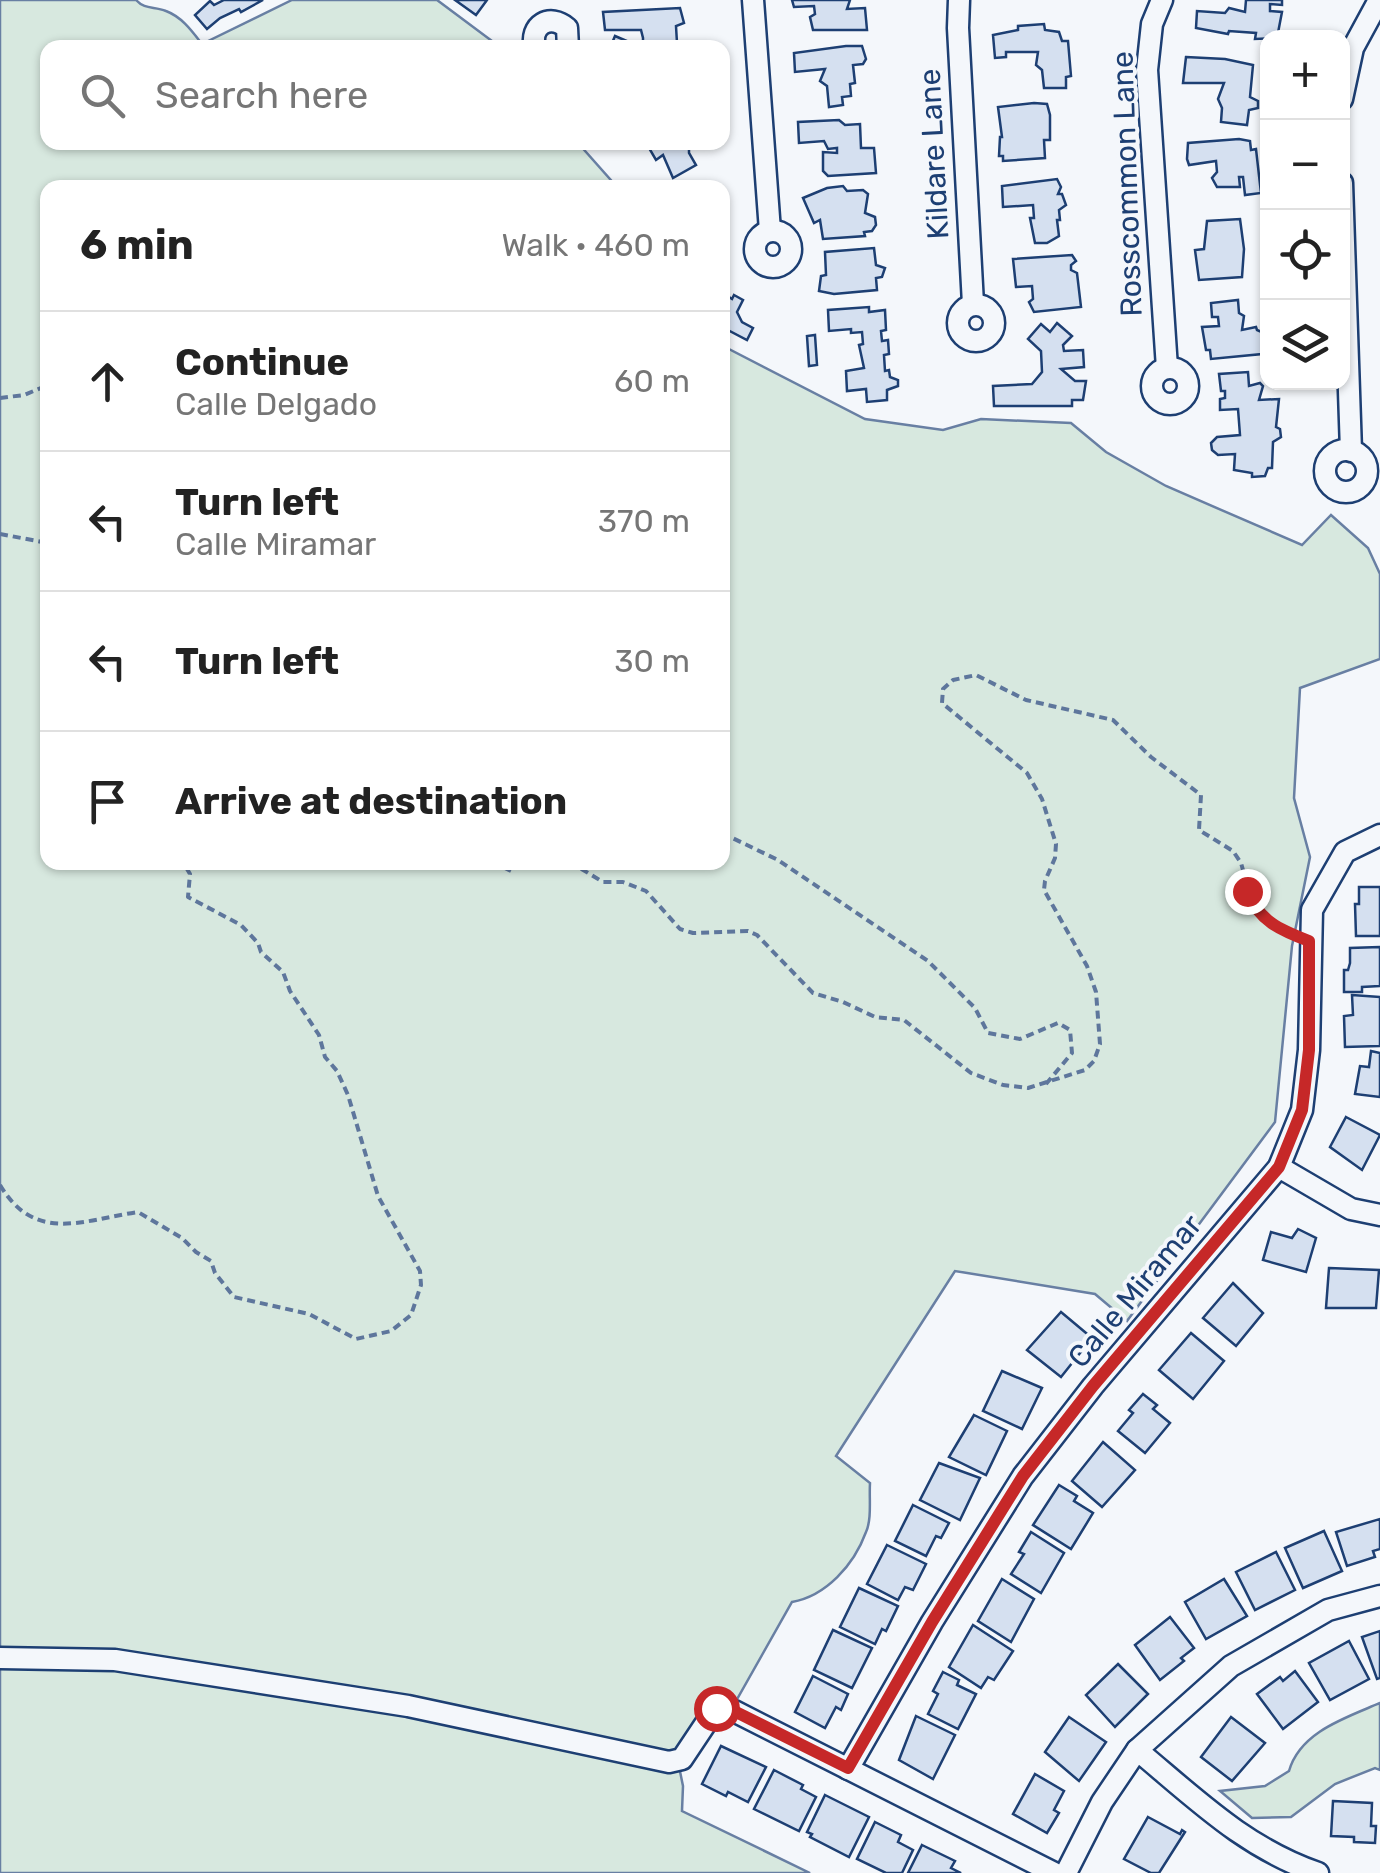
<!DOCTYPE html>
<html lang="en">
<head>
<meta charset="utf-8">
<style>
  :root { --surface:#fff; --page:#f2f2f2; --text:#222; --muted:#767676; --line:#e0e0e0 }
  body { margin:0; font-family:Rubik,sans-serif; background:var(--page); color:var(--text) }
  .controls { position:absolute; right:30px; top:30px; display:grid; overflow:hidden; border-radius:20px; box-shadow:0 2px 8px #0004 }
  .controls button { width:90px; height:90px; display:grid; place-items:center; padding:0; border:0; border-bottom:2px solid var(--line); background:var(--surface); color:var(--text); font:50px sans-serif }
  .stop { position:absolute; width:30px; height:30px; margin:-22px; border:8px solid #c62828; border-radius:50%; background:#fff }
  .stop.end { background:#c62828; border-color:#fff; box-shadow:0 2px 10px #0008 }
  .list { margin:0; padding:0; list-style:none }
  h2 { display:flex; justify-content:space-between; align-items:center; height:130px; margin:0; padding:0 40px; font-size:42px }
  h2 small { font-size:32px; font-weight:400; color:var(--muted) }
  .list li { display:grid; grid-template-columns:65px 1fr auto; gap:30px; align-items:center; box-sizing:border-box; height:140px; padding:0 40px; border-top:2px solid var(--line) }
  .list b { display:block; font-size:38px; white-space:nowrap }
  .list p { margin:0; font-size:32px; white-space:nowrap; color:var(--muted) }
  .list em { font-size:32px; font-style:normal; color:var(--muted) }
  .icon { flex:none; width:55px; height:55px; fill:none; stroke:currentColor; stroke-width:2; stroke-linecap:round; stroke-linejoin:round }
  .map { position:relative; flex:none; width:1380px; height:1873px; overflow:hidden }
  .search { position:absolute; background:var(--surface); box-shadow:0 2px 8px #0004; left:40px; top:40px; width:690px; height:110px; display:flex; align-items:center; gap:25px; box-sizing:border-box; padding:0 35px; border-radius:20px; color:var(--muted); font-size:38px }
  .panel { position:absolute; background:var(--surface); box-shadow:0 2px 8px #0004; left:40px; top:180px; width:690px; height:690px; border-radius:20px }
  .map>svg:first-child { display:block }
</style>
</head>
<body>
<div class="map">
<svg width="1380" height="1873" viewBox="0 0 1380 1873">
  <rect width="100%" height="100%" fill="#f4f7fb"/>
  <!-- green -->
  <g fill="#d7e8df" stroke="#687fa3" stroke-width="2.5">
    <path d="M0,0H136C145,10 154,6 166,11C182,17 192,31 202,44L292,0H437L500,47L48,48V142L578,143L617,187L48,188V862H722L723,346L865,419L943,430L981,419L1071,423L1106,452L1166,486L1302,545L1331,515L1368,548L1380,574V659L1300,688L1294,798L1310,857L1292,946L1275,1122L1127,1321L1095,1294L955,1271L836,1456L870,1483C869,1498 872,1519 866,1532C854,1565 826,1596 792,1602L736,1701H709L676,1752L683,1786L682,1811L810,1873H0Z"/>
    <path d="M1380,1703V1770L1375,1768L1335,1784L1291,1817L1252,1818L1220,1791L1265,1786L1289,1771C1300,1732 1345,1718 1380,1703Z"/>
  </g>
  <!-- building -->
  <g fill="#d5e0f0" stroke="#1d3f73" stroke-width="2.5">
    <polygon points="224,0 263,0 241,12 239,9 220,18 207,29 195,15 210,1 214,5"/>
    <polygon points="455,0 487,0 476,15"/>
    <polygon points="792,0 850,0 847,9 865,8 867,30 813,30 810,17 815,14 814,6 794,7"/>
    <polygon points="1246,0 1282,0 1282,5 1270,4 1270,11 1282,12 1277,38 1255,39 1256,33 1229,31 1228,34 1196,28 1197,11 1225,13 1229,8 1245,12"/>
    <polygon points="680,8 684,23 676,26 677,43 688,42 688,48 610,48 615,36 636,45 643,45 643,38 641,30 605,30 603,12"/>
    <polygon points="1044,24 1045,30 1059,32 1062,41 1068,41 1071,76 1066,77 1066,88 1044,88 1042,70 1036,65 1038,52 1006,52 1006,57 995,58 993,35 1018,30 1018,26"/>
    <polygon points="846,46 862,46 866,59 863,64 853,65 855,83 850,84 851,96 842,97 843,105 829,107 827,86 820,81 825,69 795,72 794,53"/>
    <polygon points="1186,57 1225,59 1253,65 1250,97 1258,101 1258,108 1249,110 1247,125 1221,122 1222,108 1218,99 1224,83 1183,83"/>
    <polygon points="1034,103 1047,104 1050,115 1050,140 1044,140 1045,158 1003,161 1003,156 999,156 1000,137 1002,137 998,107"/>
    <polygon points="839,120 845,125 860,124 861,148 874,148 876,173 828,176 823,171 823,152 837,153 837,148 828,149 824,141 799,143 798,122"/>
    <polygon points="1239,139 1250,141 1251,150 1256,149 1261,193 1245,195 1243,177 1239,177 1240,187 1217,187 1212,178 1217,172 1216,161 1189,165 1187,159 1188,143"/>
    <polygon points="655,142 689,142 689,153 696,165 673,178 663,155 656,160 649,148"/>
    <polygon points="1057,179 1061,187 1058,194 1062,194 1066,205 1059,210 1060,220 1057,220 1059,236 1047,243 1035,243 1030,218 1034,218 1033,205 1003,207 1002,186"/>
    <polygon points="843,186 847,191 863,190 868,194 865,213 875,217 876,225 872,231 864,232 865,236 823,239 820,220 814,223 803,198 827,188"/>
    <polygon points="1240,219 1244,249 1242,277 1199,280 1195,250 1204,249 1207,221"/>
    <polygon points="874,248 876,265 885,268 882,277 876,278 877,290 834,294 819,291 821,276 826,275 825,252"/>
    <polygon points="1072,255 1076,261 1071,265 1071,270 1077,273 1081,307 1034,312 1029,302 1033,299 1032,286 1016,287 1013,259"/>
    <polygon points="734,295 743,300 737,312 742,322 753,328 747,340 724,328 722,316 726,309 723,308 729,297 732,299"/>
    <polygon points="1238,300 1239,313 1244,316 1242,330 1256,327 1257,330 1264,333 1262,354 1211,359 1210,350 1206,350 1202,327 1219,326 1218,317 1212,317 1211,303"/>
    <polygon points="869,307 869,312 885,310 886,330 881,331 882,341 888,340 889,354 884,355 885,371 889,370 890,377 898,380 898,386 887,390 887,400 867,402 866,389 847,391 846,371 864,368 859,345 863,344 862,332 851,333 851,329 829,331 828,310"/>
    <polygon points="1057,323 1072,336 1063,345 1064,351 1083,350 1084,367 1061,369 1075,381 1086,381 1083,400 1072,400 1072,406 994,406 993,386 1032,384 1042,372 1041,351 1028,339 1041,324 1050,332"/>
    <polygon points="815,335 817,365 809,366 807,336"/>
    <polygon points="1248,372 1249,386 1260,383 1263,386 1259,400 1279,399 1276,427 1280,429 1281,437 1273,442 1272,468 1268,468 1265,476 1252,477 1252,473 1234,470 1235,454 1218,455 1212,450 1211,443 1217,437 1240,435 1238,409 1220,410 1220,399 1225,398 1225,391 1221,391 1219,374"/>
    <polygon points="1359,887 1380,887 1380,936 1356,936 1355,904 1359,904"/>
    <polygon points="1380,947 1380,986 1362,987 1362,992 1344,992 1344,970 1348,970 1350,963 1350,948"/>
    <polygon points="1352,995 1380,997 1380,1046 1345,1047 1344,1016 1353,1015"/>
    <polygon points="1371,1051 1380,1053 1380,1097 1355,1094 1360,1066 1369,1067"/>
    <polygon points="1346,1117 1380,1135 1362,1170 1330,1147"/>
    <polygon points="1298,1229 1316,1238 1306,1272 1263,1260 1271,1232 1292,1238"/>
    <polygon points="1329,1268 1379,1270 1376,1308 1326,1308"/>
    <polygon points="1233,1283 1263,1313 1236,1346 1203,1318"/>
    <polygon points="1061,1312 1092,1338 1061,1377 1027,1350"/>
    <polygon points="1191,1333 1224,1361 1193,1399 1159,1370"/>
    <polygon points="1002,1371 1042,1388 1022,1429 983,1411"/>
    <polygon points="1143,1394 1157,1405 1153,1409 1170,1423 1145,1453 1118,1431 1133,1413 1129,1410"/>
    <polygon points="974,1415 1007,1431 986,1475 949,1457"/>
    <polygon points="1103,1442 1135,1470 1102,1507 1072,1481"/>
    <polygon points="939,1463 980,1478 960,1520 920,1500"/>
    <polygon points="1059,1485 1077,1496 1074,1501 1093,1513 1071,1549 1033,1525"/>
    <polygon points="913,1505 949,1523 941,1538 936,1536 926,1556 895,1541"/>
    <polygon points="1380,1519 1380,1549 1373,1551 1375,1557 1347,1566 1336,1532"/>
    <polygon points="1324,1531 1342,1571 1303,1588 1285,1548"/>
    <polygon points="1031,1532 1064,1553 1041,1593 1011,1574 1024,1554 1019,1552"/>
    <polygon points="887,1545 926,1564 913,1590 905,1587 898,1600 867,1584"/>
    <polygon points="1276,1552 1295,1590 1255,1610 1236,1572"/>
    <polygon points="1002,1579 1034,1599 1011,1642 978,1621"/>
    <polygon points="1224,1579 1247,1616 1206,1639 1185,1602"/>
    <polygon points="859,1588 898,1606 886,1631 882,1629 875,1644 840,1627"/>
    <polygon points="1170,1617 1194,1648 1181,1658 1184,1661 1160,1680 1135,1645"/>
    <polygon points="973,1625 1013,1651 994,1680 988,1677 981,1688 949,1667"/>
    <polygon points="833,1630 872,1648 852,1688 814,1670"/>
    <polygon points="1380,1631 1380,1678 1377,1679 1362,1637"/>
    <polygon points="1349,1641 1369,1679 1330,1700 1309,1663"/>
    <polygon points="1118,1664 1148,1694 1115,1727 1086,1695"/>
    <polygon points="1295,1671 1318,1702 1283,1729 1257,1694 1280,1677 1283,1681"/>
    <polygon points="943,1672 959,1680 957,1685 976,1694 958,1729 928,1714 938,1694 933,1691"/>
    <polygon points="813,1676 848,1694 841,1710 836,1707 825,1728 795,1712"/>
    <polygon points="916,1716 955,1735 933,1779 899,1760"/>
    <polygon points="1069,1717 1106,1742 1079,1781 1045,1752"/>
    <polygon points="1231,1717 1265,1743 1232,1781 1201,1757"/>
    <polygon points="721,1746 766,1767 748,1802 728,1792 726,1796 702,1784"/>
    <polygon points="774,1770 803,1785 801,1789 816,1797 799,1831 754,1809"/>
    <polygon points="1035,1774 1064,1791 1054,1810 1059,1813 1047,1833 1013,1814"/>
    <polygon points="825,1795 869,1817 849,1857 810,1837 812,1834 807,1832"/>
    <polygon points="1333,1801 1372,1803 1371,1826 1376,1826 1375,1843 1354,1842 1354,1837 1331,1836"/>
    <polygon points="1148,1817 1180,1834 1182,1830 1185,1832 1159,1873 1151,1873 1124,1859"/>
    <polygon points="875,1822 901,1835 898,1842 913,1850 902,1873 886,1873 857,1859"/>
    <polygon points="922,1845 955,1861 951,1868 961,1873 908,1873"/>
  </g>
  <g fill="none" stroke-linecap="round" stroke-linejoin="round">
    <defs>
      <g id="minor">
        <polyline points="753,0 770,231"/>
        <polyline points="959,0 958,28 973,304"/>
        <polyline points="1162,0 1152,24 1147,70 1167,368"/>
        <path d="M535,48C529,25 550,13 567,28L568,48"/>
        <polyline points="1342,99 1353,48 1379,0"/>
        <polyline points="1342,183 1351,451"/>
        <circle cx="773" cy="249" r="18"/>
        <circle cx="976" cy="323" r="18"/>
        <circle cx="1170" cy="386" r="18"/>
        <circle cx="1346" cy="471" r="21"/>
        <polyline points="1279,1167 1351,1209 1380,1215"/>
        <polyline points="0,1658 115,1660 408,1706 669,1762 682,1759 716,1708 734,1711 1054,1873"/>
        <path d="M1137,1750C1196,1799 1245,1848 1318,1873"/>
        <polyline points="848,1769 932,1622 1023,1476 1093,1386 1279,1167 1302,1110 1309,1050 1312,910 1345,852 1380,835"/>
        <polyline points="1066,1873 1102,1802 1137,1750 1231,1666 1328,1610 1380,1596"/>
      </g>
    </defs>
    <!-- minor casing -->
    <use href="#minor" stroke="#1d3f73" stroke-width="25"/>
    <!-- path -->
    <g stroke="#5e769c" stroke-width="4" stroke-dasharray="8 5" stroke-linecap="butt">
      <polyline points="0,398 24,395 48,385"/>
      <polyline points="0,534 48,543"/>
      <polyline points="722,833 778,860 928,961 975,1008 988,1033 1020,1039 1058,1023 1070,1030 1072,1053 1046,1084"/>
      <polyline points="492,862 511,871 525,862"/>
      <polyline points="570,862 603,882 623,882 646,891 680,929 693,933 748,931 757,935 813,993 843,1002 875,1017 904,1020 971,1073 1003,1085 1028,1088 1085,1070 1094,1061 1100,1044 1096,992 1087,966 1044,890 1045,881 1055,858 1056,844 1042,799 1027,773 942,703 943,689 953,680 976,675 1026,700 1113,720 1151,757 1201,795 1199,830 1233,851 1241,863 1254,909 1277,929 1296,936"/>
      <path d="M0,1185C35,1244 83,1220 138,1212L182,1238L196,1252L211,1261L215,1273L234,1297L309,1314L356,1339L391,1331L411,1315L421,1285L420,1271L378,1196L348,1095L337,1071L325,1057L319,1035L290,991L283,972L261,952L258,943L241,925L188,897L190,874L183,862"/>
    </g>
    <!-- minor -->
    <use href="#minor" stroke="#f4f7fb" stroke-width="20"/>
  </g>
  <g fill="none" stroke-linecap="round" stroke-linejoin="round">
    <!-- route -->
    <path stroke="#c62828" stroke-width="12" d="M716,1708L734,1711L848,1768L932,1622L1023,1476L1093,1386L1279,1167L1302,1110L1309,1050V941C1280,930 1259,921 1247,891"/>
  </g>
  <g text-anchor="middle" dominant-baseline="central" stroke-width="8" stroke-linejoin="round" paint-order="stroke">
    <!-- street labels -->
    <g font-size="30" fill="#1d3f73" stroke="#f4f7fb">
      <text transform="translate(934 154) rotate(-93)">Kildare Lane</text>
      <text transform="translate(1127 184) rotate(-92)">Rosscommon Lane</text>
      <text transform="translate(1135 1291) rotate(-50)">Calle Miramar</text>
    </g>
  </g>
</svg>
<div class="controls">
<button>+</button>
<button>−</button>
<button><svg class="icon" aria-label="locate" viewBox="0 0 24 24"><circle cx="12" cy="12" r="6"/><path d="M12 2v4M12 18v4M2 12h4M18 12h4"/></svg></button>
<button><svg class="icon" aria-label="layers" viewBox="0 0 24 24"><path d="M12 4l9 5-9 5-9-5zM3 14l9 5 9-5"/></svg></button>
</div>
<div class="stop" style="left:716px;top:1708px"></div>
<div class="stop end" style="left:1247px;top:891px"></div>
<div class="search"><svg class="icon" aria-label="search" viewBox="0 0 24 24"><circle cx="10" cy="10" r="6"/><path d="M15 15l6 6"/></svg>Search here</div>
<section class="panel">
<h2>6 min<small>Walk · 460 m</small></h2>
<ul class="list">
<li><svg class="icon" aria-label="ahead" viewBox="0 0 24 24"><path d="M12 20V5M6 11l6-6 6 6"/></svg><div><b>Continue</b><p>Calle Delgado</p></div><em>60 m</em></li>
<li><svg class="icon" aria-label="left" viewBox="0 0 24 24"><path d="M17 20v-9H6M10 6l-5 5 5 5"/></svg><div><b>Turn left</b><p>Calle Miramar</p></div><em>370 m</em></li>
<li><svg class="icon" aria-label="left" viewBox="0 0 24 24"><path d="M17 20v-9H6M10 6l-5 5 5 5"/></svg><div><b>Turn left</b></div><em>30 m</em></li>
<li><svg class="icon" aria-label="arrive" viewBox="0 0 24 24"><path d="M6 21V4h12l-3 4 3 4H6"/></svg><div><b>Arrive at destination</b></div></li>
</ul>
</section>
</div>
</body>
</html>
